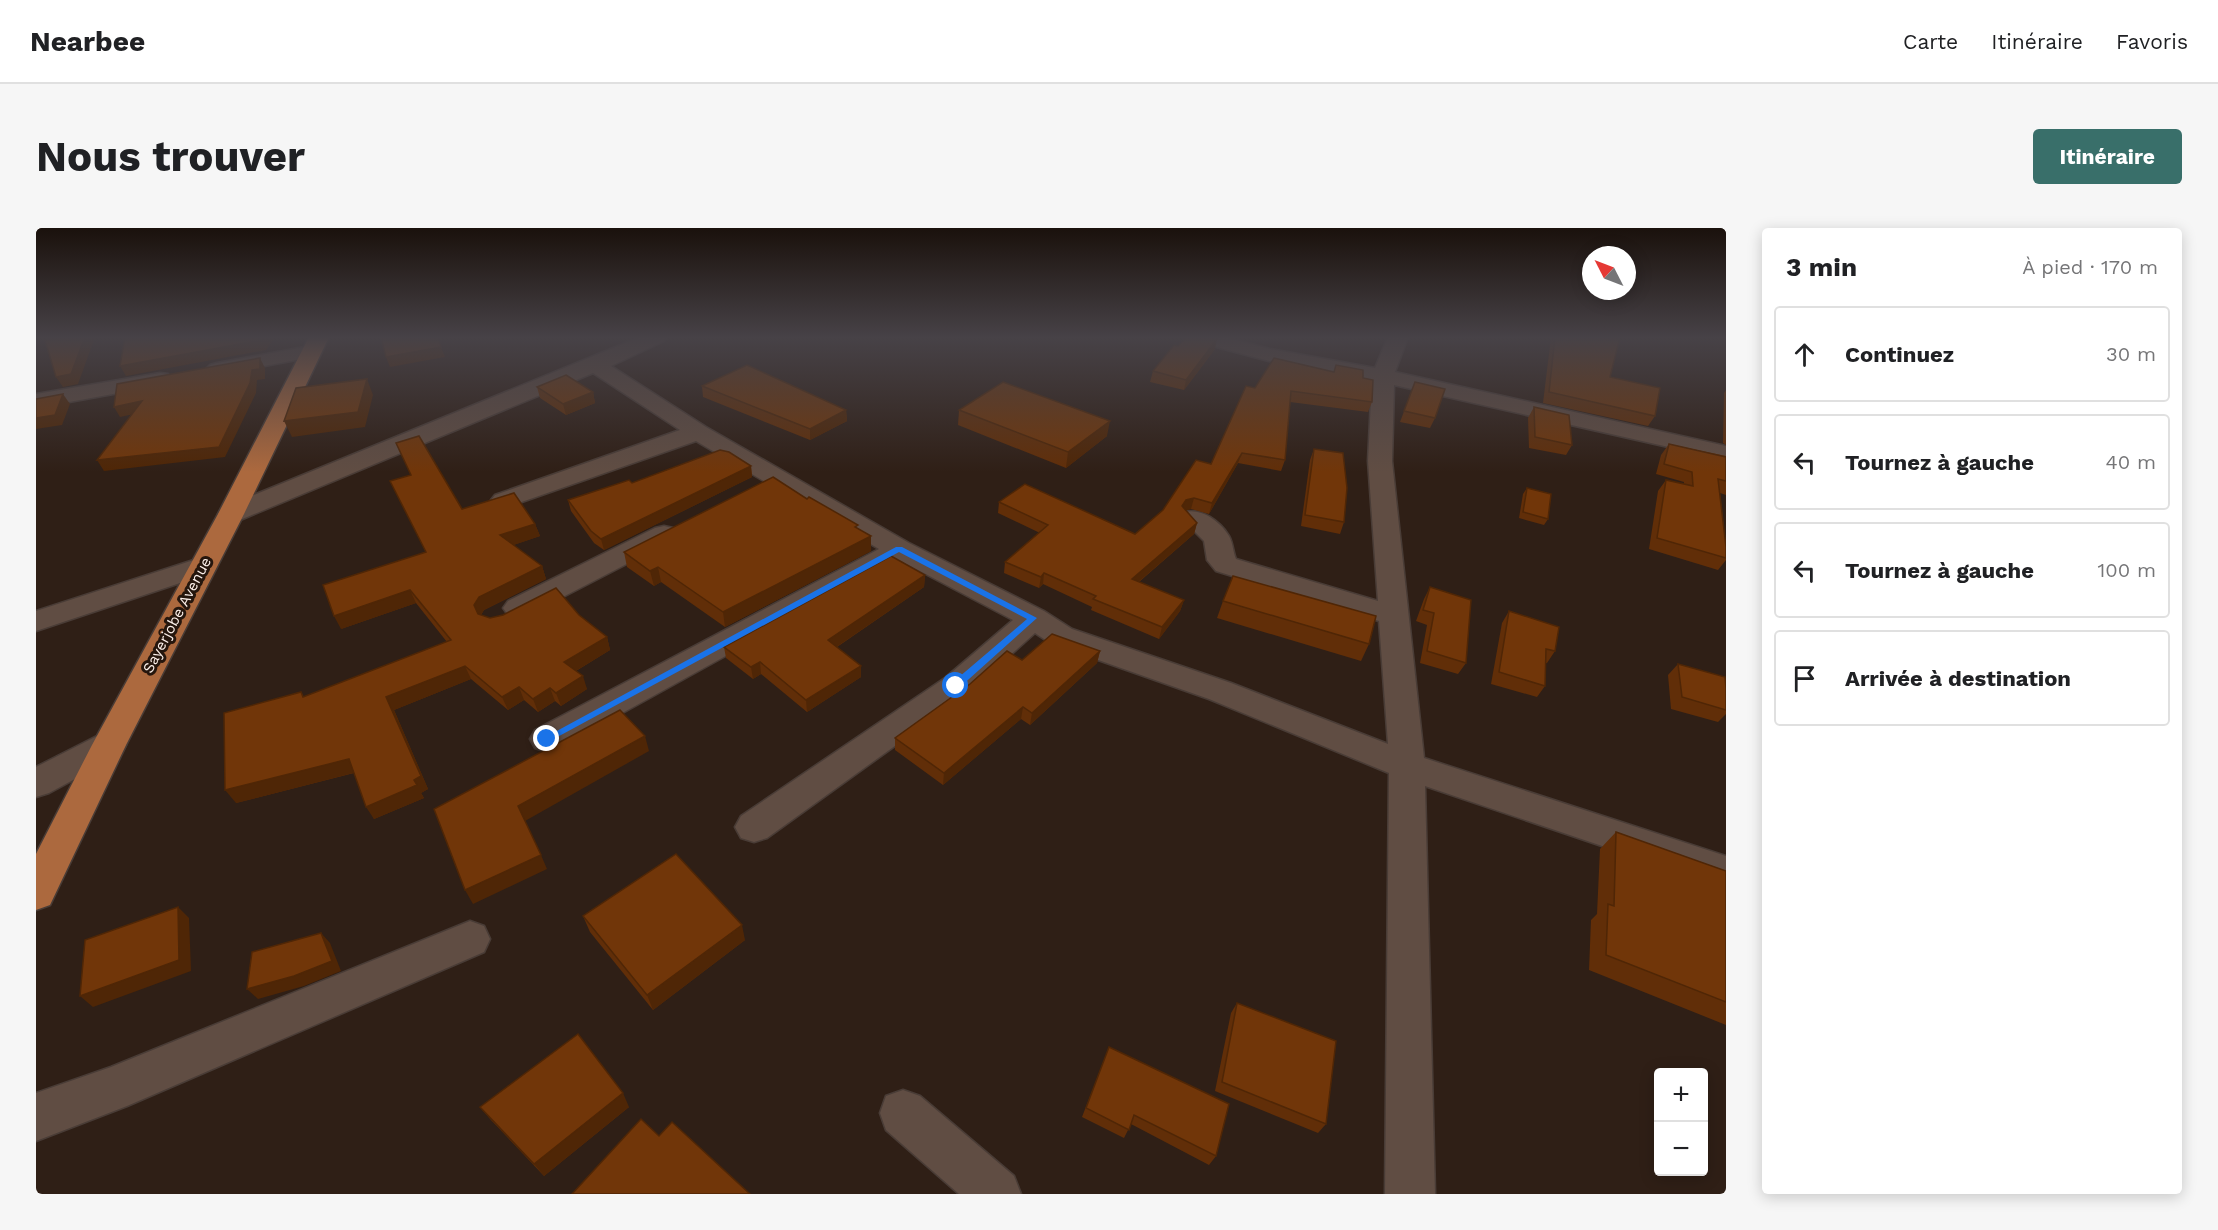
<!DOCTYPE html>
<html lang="fr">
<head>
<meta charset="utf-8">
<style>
  :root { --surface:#fff; --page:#f6f6f6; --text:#202124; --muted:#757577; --line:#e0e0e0; --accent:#396f6a }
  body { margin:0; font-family:"Work Sans",sans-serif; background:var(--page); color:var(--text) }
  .controls { position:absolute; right:18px; bottom:18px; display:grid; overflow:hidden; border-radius:6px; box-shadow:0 3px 15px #0003 }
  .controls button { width:54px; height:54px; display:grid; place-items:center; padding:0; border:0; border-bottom:2px solid var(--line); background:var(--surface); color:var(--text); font:30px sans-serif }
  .compass { position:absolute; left:1546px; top:18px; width:54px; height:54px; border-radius:50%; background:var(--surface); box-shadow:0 3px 15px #0003; rotate:312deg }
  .stop { position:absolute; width:18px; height:18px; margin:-14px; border:4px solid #1a73e8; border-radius:50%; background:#fff }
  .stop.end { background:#1a73e8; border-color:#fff; box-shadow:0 2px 6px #0008 }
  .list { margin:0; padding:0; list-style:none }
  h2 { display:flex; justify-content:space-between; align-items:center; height:78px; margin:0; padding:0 24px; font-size:26px }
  h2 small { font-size:20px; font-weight:400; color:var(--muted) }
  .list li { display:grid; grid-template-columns:39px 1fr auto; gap:18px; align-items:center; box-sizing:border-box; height:96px; margin:0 12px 12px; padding:0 12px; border:2px solid var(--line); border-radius:6px }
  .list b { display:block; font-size:22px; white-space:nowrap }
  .list em { font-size:20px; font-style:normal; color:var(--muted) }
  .icon { flex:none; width:33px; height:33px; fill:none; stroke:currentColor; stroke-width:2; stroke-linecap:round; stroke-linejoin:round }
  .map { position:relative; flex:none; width:1690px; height:966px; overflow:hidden; border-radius:6px }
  header { display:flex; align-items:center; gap:36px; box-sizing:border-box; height:84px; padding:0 30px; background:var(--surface); border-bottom:2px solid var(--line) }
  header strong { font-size:28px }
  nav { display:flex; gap:33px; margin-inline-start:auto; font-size:21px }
  .intro { display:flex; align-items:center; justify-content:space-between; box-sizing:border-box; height:144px; padding:0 36px }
  h1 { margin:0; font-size:42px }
  .button { padding:15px 27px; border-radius:6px; background:var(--accent); color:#fff; font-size:21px; font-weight:700 }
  main { display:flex; gap:36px; padding:0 36px }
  aside { flex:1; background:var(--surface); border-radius:6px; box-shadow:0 3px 15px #0003 }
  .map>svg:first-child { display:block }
</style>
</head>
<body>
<header>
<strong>Nearbee</strong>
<nav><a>Carte</a><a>Itinéraire</a><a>Favoris</a></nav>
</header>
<div class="intro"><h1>Nous trouver</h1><a class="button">Itinéraire</a></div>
<main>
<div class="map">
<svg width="1690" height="966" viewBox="0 0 1690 966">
  <rect width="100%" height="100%" fill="#2f1f16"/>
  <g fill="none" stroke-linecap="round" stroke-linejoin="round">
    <defs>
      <g id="minor">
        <path d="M604,109H631L628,113L575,138L670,199L873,315L1008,383L1036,401L1195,455L1352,516L1343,393L1180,343L1171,332L1168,313L1145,290L1149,284C1165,280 1184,293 1193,308C1197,315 1197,324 1200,331L1342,373L1332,233L1336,152L1233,133L1158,113L1155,109H1189L1234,121L1339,140L1352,109H1372L1359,144L1690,218V232L1358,157L1356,233L1388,530L1690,628V660L1389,558L1399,966H1349L1353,545L1173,471L1014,415L999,405L931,466L731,610L718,614L705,610L699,599L705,588L909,450L977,392L863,332L523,520L511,524L499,520L494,511L499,502L843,321L660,213L477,277L468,280L459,277L455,272L459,267L644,202L557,145L204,292L195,294L186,292L182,286L186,280Z"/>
        <polygon points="274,118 281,120 284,124 281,128 181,147 174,145 170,141 174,137 181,135"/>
        <polygon points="124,145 132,146 135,151 132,156 0,180 0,166"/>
        <polygon points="628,298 637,300 641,306 637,312 492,387 482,389 472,387 467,380 472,373 619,300"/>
        <polygon points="167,329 177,332 181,338 177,344 0,403 0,383"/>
        <polygon points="73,504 85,508 90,517 85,526 13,565 0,569 0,539 61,508"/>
        <polygon points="434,693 448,698 454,711 448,724 91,878 0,913 0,865 75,839"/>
        <polygon points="867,862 884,868 978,948 985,966 923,966 850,902 844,885 850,868"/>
      </g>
      <polygon id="major" points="273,109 293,109 208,286 90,517 14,677 0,682 0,626 56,517 182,286"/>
    </defs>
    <!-- minor casing -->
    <use href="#minor" stroke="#493c36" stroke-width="3"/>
    <!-- major casing -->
    <use href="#major" stroke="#493c36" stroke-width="3"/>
    <!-- minor -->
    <use href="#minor" fill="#604d43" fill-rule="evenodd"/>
    <!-- major -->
    <use href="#major" fill="#ac693e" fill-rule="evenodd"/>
  </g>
  <!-- wall -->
  <g fill="#612e08">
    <polygon points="1515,109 1584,109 1574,149 1619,188 1612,198 1507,175"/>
    <polygon points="1142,118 1179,121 1148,162 1114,154 1117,143"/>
    <polygon points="1300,137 1327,150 1336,174 1332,184 1254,174 1249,232 1245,243 1202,235 1173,286 1155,281 1150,282 1161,295 1158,306 1103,354 1148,372 1144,383 1123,411 1055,382 1056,379 1007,356 1003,360 968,345 969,334 1004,305 962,285 963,274 1099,306 1127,282 1175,236 1219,160 1298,144"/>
    <polygon points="1379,154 1399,190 1394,200 1364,194"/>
    <polygon points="666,158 810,182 811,193 774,212 667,169"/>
    <polygon points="501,159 557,164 559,175 530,187 504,170"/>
    <polygon points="1690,162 1690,217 1687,215 1688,165"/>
    <polygon points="1498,179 1536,217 1530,227 1493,220 1492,190"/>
    <polygon points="923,182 1071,208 1030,240 922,197"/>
    <polygon points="360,215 426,281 499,296 504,308 477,317 506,338 510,351 448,382 445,387 454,390 543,387 571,409 574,422 540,443 551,461 525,478 519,473 502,484 488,472 472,482 435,451 358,482 392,561 385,565 388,570 338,591 318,545 200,575 265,464 268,469 411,414 380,375 305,401 390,324 354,253 375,247"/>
    <polygon points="1633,216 1690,228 1690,267 1684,265 1690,319 1690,332 1682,342 1613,321 1622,263 1630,252 1648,256 1648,254 1620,246 1625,227"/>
    <polygon points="1278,221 1308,294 1304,306 1265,298 1274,232"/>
    <polygon points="715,238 716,249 568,322 558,315 535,283 532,272 596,255"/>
    <polygon points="1491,260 1512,291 1508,297 1483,290 1487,266"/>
    <polygon points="771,271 835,308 835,323 689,399 625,354 618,358 591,339 588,324"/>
    <polygon points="889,347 888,359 801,419 825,449 771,484 725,446 717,451 690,430 688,419"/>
    <polygon points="1394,359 1430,435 1422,446 1384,435 1391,397 1380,393 1388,371"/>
    <polygon points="1187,373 1333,416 1325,433 1181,390"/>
    <polygon points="1473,383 1519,423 1511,435 1510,435 1509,458 1501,469 1455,456 1466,395"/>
    <polygon points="1064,423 1061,435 994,497 985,491 907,557 859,522 859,510 934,456 986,432"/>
    <polygon points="1642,436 1690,460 1690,486 1682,494 1635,481 1632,447"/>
    <polygon points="1580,604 1690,643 1690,797 1553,742 1555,692 1561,686 1564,621"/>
    <polygon points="547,688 709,712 617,782 554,704"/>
    <polygon points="1201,775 1290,896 1282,905 1179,863 1195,785"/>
    <polygon points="1069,829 1180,928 1173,937 1095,896 1088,910 1046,889"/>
    <polygon points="444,879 593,879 508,948 455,892"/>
  </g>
  <!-- shaded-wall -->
  <g fill="#4f2606">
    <polygon points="49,109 57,109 58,112 42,156 27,159 20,149"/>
    <polygon points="227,109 239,109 230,122 90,148 84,138"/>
    <polygon points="1181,111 1179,121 1148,162 1150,152"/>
    <polygon points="405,119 409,129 354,139 350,129"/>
    <polygon points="224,130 229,140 229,151 221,152 220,165 189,229 68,243 61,232"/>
    <polygon points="331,151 337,167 329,199 256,209 248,193"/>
    <polygon points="557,164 559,175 530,187 527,176"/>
    <polygon points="27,166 34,176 26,197 0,201 0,190"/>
    <polygon points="106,173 112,183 84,189 78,179"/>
    <polygon points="810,182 811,193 774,212 774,201"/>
    <polygon points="1074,193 1071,208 1030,240 1032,224"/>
    <polygon points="1206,225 1202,235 1173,286 1176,275"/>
    <polygon points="715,238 716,249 568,322 565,311"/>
    <polygon points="1158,270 1155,281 1147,283 1146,278 1150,272"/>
    <polygon points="1161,295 1158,306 1093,362 1096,351"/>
    <polygon points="499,296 504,308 469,320 464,307"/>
    <polygon points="835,308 835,323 689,399 687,384"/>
    <polygon points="506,338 510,351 448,382 443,390 438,377 443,369"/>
    <polygon points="622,339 625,354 618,358 614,343"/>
    <polygon points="1008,345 1007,356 1003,360 1005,349"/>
    <polygon points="889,347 888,359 793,424 792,412"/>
    <polygon points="374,362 380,375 305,401 298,388"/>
    <polygon points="1148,372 1144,383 1123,411 1126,399"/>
    <polygon points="571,409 574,422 533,447 528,434"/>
    <polygon points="1064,423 1061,435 994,497 996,485"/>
    <polygon points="724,434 725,446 717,451 715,439"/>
    <polygon points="429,438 435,451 358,482 392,561 385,565 388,570 338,591 330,579 378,552 350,469"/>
    <polygon points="825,438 825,449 771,484 770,472"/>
    <polygon points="547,448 551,461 525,478 520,465"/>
    <polygon points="483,459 488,472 472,482 466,469"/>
    <polygon points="514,460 519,473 502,484 497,471"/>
    <polygon points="987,479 985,491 907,557 908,545"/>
    <polygon points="609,508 613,523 489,593 482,578"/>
    <polygon points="313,531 321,544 200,575 189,562"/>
    <polygon points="505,627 511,641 437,676 429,662"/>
    <polygon points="142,679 153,690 155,743 57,779 44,768"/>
    <polygon points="706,697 709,712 617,782 611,767"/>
    <polygon points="285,705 294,715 305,743 268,758 222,771 211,761"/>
    <polygon points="587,865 593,879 508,948 498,936"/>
  </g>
  <!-- building -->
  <g fill="#713609" stroke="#4f2606" stroke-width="1.5">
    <polygon points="21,109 49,109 35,146 20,149 9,112"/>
    <polygon points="89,109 184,110 227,109 225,112 84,138"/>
    <polygon points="345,109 402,109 405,119 350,129"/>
    <polygon points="1151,109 1177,109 1181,111 1150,152 1117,143 1138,117 1142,118"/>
    <polygon points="1519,109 1584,109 1574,149 1624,160 1619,188 1513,164"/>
    <polygon points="224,130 224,141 216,142 214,155 183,219 61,232 106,173 78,179 81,156"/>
    <polygon points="1238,130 1298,144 1300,137 1327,142 1327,150 1337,152 1336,174 1255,163 1249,232 1206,225 1176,275 1158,270 1150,272 1146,278 1161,295 1096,351 1148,372 1126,399 1057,371 1060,368 1008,345 1005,349 969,334 1012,297 963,274 989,256 1099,306 1127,282 1160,232 1175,236 1210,158 1219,160"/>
    <polygon points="711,137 810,182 774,201 666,158"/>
    <polygon points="530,147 557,164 527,176 501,159"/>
    <polygon points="331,151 322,184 248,193 260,160"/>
    <polygon points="967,154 1074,193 1032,224 923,182"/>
    <polygon points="1379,154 1409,161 1399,190 1368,183"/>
    <polygon points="27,166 19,187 0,190 0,171"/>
    <polygon points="1498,179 1533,187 1536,217 1499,209"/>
    <polygon points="383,208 426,281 478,265 499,296 464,307 506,338 443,369 438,377 442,386 454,390 467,387 520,360 543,387 571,409 528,434 547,448 520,465 514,460 497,471 483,459 466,469 429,438 350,469 385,548 378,552 381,557 330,579 313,531 189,562 188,485 265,464 267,469 415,412 374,362 298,388 287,357 390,324 354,253 375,247 360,215"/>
    <polygon points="1633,216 1690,229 1690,253 1682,251 1690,319 1690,330 1621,310 1630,252 1657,258 1656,244 1628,236"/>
    <polygon points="1278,221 1307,225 1311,260 1308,294 1269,287"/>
    <polygon points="684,222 693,224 715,238 565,311 555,303 532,272 593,252 596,255"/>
    <polygon points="737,249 771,271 773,269 822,297 819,299 835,308 687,384 622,339 614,343 588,324"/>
    <polygon points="1491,260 1515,266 1512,291 1487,284"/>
    <polygon points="855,328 889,347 792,412 825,438 770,472 724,434 715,439 688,419"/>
    <polygon points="1197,348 1340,388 1333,416 1187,373"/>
    <polygon points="1394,359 1435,372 1430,435 1391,423 1398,385 1387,382"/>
    <polygon points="1473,383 1523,399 1519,423 1510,421 1509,458 1463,444"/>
    <polygon points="1016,406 1064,423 996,485 987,479 908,545 859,510 934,456 971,423 986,432"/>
    <polygon points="1642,436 1689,449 1690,460 1690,482 1646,469"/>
    <polygon points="584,482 609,508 482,578 505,627 429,662 398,581"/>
    <polygon points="1580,604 1690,643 1690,774 1570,727 1572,676 1578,678"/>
    <polygon points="640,626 706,697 611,767 547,688"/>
    <polygon points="142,679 143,732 44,768 49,712"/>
    <polygon points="285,705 296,733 258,748 211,761 216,724"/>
    <polygon points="1201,775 1300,813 1290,896 1186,854"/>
    <polygon points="542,806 587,865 498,936 444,879"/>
    <polygon points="1073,819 1193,876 1180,928 1098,887 1093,902 1050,880"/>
    <polygon points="605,891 623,908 636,894 714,966 536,966"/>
  </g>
  <!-- sky -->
  <linearGradient id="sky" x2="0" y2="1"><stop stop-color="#1a110c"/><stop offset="0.45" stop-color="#474247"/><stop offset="1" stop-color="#474247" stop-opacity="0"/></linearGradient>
  <rect width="1690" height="244" fill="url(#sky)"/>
  <!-- route -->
  <polygon fill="#1a73e8" points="860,319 866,319 1001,390 923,460 916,460 916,455 991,391 863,324 514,513 511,514 506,511"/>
  <g text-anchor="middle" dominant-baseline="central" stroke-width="6" stroke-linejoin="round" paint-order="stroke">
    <!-- street labels -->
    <g font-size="15" fill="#fcf0ea" stroke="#25160d">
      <text transform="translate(141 387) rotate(-62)">Sayerjobe Avenue</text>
    </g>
  </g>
</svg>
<div class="controls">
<button>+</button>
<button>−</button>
</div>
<svg class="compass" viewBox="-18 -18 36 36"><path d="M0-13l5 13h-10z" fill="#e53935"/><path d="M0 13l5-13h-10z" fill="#757577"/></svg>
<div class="stop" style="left:920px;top:458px"></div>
<div class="stop end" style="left:511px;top:511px"></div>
</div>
<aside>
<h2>3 min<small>À pied · 170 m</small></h2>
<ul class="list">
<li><svg class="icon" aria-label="ahead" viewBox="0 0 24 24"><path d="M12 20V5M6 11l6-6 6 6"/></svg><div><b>Continuez</b></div><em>30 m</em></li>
<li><svg class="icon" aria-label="left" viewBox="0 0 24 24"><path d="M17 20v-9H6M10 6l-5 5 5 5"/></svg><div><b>Tournez à gauche</b></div><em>40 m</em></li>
<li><svg class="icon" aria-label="left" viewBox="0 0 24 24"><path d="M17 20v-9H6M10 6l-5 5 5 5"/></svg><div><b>Tournez à gauche</b></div><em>100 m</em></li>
<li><svg class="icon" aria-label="arrive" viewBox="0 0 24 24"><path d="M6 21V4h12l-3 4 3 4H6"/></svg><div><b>Arrivée à destination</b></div></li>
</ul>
</aside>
</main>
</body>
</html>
